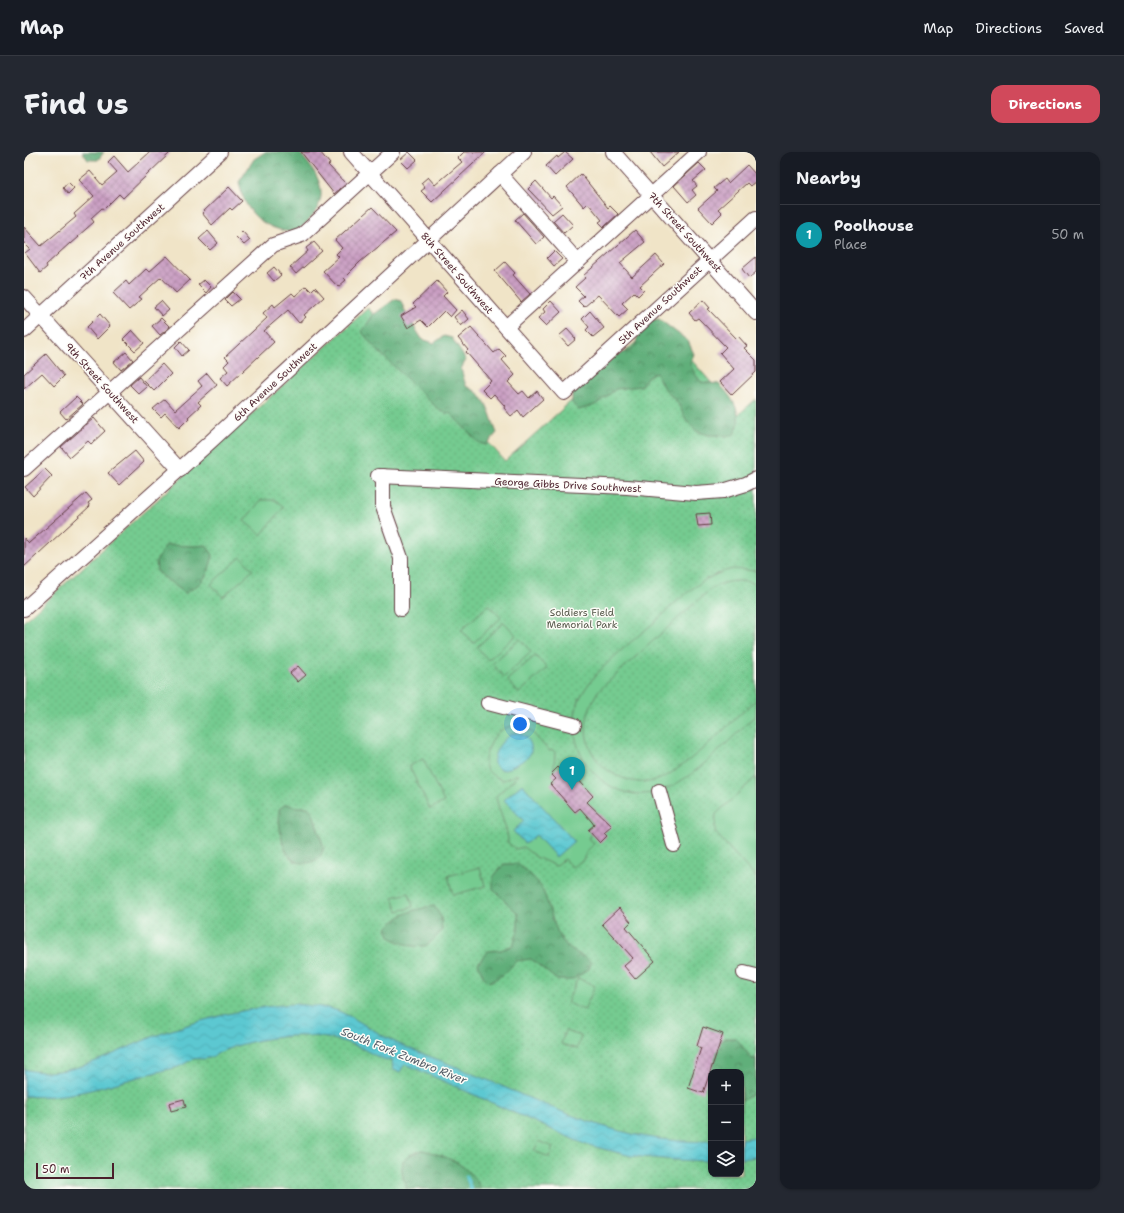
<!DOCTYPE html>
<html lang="en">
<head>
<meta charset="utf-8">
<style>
  :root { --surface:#171b24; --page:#242831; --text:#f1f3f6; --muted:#9ea1a6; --line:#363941; --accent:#d1495b }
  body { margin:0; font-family:"Shantell Sans",sans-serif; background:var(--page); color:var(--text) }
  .controls { position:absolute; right:12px; bottom:12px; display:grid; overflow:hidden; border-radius:8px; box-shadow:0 1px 3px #0004 }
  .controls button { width:36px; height:36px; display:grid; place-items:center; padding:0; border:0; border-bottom:1px solid var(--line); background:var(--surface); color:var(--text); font:20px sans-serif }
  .scale { position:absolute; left:12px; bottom:10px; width:78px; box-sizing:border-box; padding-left:4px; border:2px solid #4a1f2b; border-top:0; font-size:11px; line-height:14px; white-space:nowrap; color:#4a1f2b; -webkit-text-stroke:3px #fdfcf7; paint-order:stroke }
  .you { position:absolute; left:496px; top:572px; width:14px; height:14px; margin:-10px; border:3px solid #fff; border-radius:50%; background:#1a73e8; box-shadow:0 0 0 6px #1a73e833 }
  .badge { display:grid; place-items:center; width:26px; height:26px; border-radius:50%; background:var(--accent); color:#fff; font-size:13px; font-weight:700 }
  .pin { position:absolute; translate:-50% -33px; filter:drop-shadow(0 1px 2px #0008) }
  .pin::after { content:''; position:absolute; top:21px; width:14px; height:12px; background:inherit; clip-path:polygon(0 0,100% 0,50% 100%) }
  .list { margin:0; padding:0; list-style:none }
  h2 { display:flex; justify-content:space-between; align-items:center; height:52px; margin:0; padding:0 16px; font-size:17px }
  h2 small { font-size:13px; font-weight:400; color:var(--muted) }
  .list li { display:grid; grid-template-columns:26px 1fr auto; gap:12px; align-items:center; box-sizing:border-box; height:60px; padding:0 16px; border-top:1px solid var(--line) }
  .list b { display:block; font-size:15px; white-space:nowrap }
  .list p { margin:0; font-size:13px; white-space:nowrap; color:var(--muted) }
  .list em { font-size:13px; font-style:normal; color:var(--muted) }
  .icon { flex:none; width:22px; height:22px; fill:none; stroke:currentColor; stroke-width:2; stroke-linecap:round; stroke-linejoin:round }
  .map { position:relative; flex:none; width:732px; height:1037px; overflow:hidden; border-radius:12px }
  header { display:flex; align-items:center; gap:24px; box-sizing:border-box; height:56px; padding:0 20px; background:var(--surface); border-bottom:1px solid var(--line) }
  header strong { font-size:19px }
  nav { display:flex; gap:22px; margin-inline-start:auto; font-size:14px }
  .intro { display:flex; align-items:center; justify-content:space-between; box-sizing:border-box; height:96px; padding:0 24px }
  h1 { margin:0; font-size:28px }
  .button { padding:10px 18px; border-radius:12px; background:var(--accent); color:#fff; font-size:14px; font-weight:700 }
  main { display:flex; gap:24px; padding:0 24px }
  aside { flex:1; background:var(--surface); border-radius:12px; box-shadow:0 1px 3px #0004 }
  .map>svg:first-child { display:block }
</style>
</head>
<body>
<header>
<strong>Map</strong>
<nav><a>Map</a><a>Directions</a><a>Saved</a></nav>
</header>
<div class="intro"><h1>Find us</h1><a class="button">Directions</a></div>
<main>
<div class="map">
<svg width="732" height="1037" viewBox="0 0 732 1037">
  <defs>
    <pattern id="grass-dots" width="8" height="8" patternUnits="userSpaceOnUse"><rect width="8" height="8" fill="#75cb90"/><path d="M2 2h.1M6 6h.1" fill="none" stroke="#67ae7c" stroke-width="1.8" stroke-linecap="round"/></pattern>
    <pattern id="forest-crowns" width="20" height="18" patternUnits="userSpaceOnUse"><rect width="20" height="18" fill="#60af7a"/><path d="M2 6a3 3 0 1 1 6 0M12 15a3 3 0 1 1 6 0" fill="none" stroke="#518e64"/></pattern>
    <pattern id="water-waves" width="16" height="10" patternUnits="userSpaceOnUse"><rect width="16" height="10" fill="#5bc8d1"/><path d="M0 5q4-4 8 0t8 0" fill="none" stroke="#51abb4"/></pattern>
    <pattern id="building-cross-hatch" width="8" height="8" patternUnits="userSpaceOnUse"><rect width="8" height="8" fill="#ca9fc3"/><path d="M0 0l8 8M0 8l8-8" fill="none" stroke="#a6819f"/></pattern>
  </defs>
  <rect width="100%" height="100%" fill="#fdfcf7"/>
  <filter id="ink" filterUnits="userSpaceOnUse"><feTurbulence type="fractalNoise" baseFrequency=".025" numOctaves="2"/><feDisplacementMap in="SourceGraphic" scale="8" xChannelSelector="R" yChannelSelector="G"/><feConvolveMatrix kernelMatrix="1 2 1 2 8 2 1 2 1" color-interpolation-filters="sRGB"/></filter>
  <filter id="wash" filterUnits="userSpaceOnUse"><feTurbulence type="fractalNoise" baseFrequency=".012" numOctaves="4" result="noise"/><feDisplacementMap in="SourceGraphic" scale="16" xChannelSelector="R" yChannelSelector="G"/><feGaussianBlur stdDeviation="0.9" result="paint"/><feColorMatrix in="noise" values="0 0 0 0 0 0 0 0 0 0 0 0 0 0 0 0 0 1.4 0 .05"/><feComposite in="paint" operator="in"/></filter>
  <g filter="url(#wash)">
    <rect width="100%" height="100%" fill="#f0e4c7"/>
    <!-- grass -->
    <path fill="url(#grass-dots)" stroke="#60755e" fill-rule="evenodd" d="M344,156L481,309L634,170L715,262L732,247V1037H0V469ZM687,920H717V1022H687Z"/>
    <!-- forest -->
    <g fill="url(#forest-crowns)" stroke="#556752">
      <polygon points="58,0 80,0 74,8 64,8"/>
      <path d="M241,0H275C304,33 306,51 272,81C240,77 221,63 215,30L230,7Z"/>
      <path d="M371,147L377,149L382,162L398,187L410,191L420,184L428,186L442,208L437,217L442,234C464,243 465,261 473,281L462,293L455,291L427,262L416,259L350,195L338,180L349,163Z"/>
      <path d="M635,167L664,189L670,202L666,212L671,222L677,230L695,232C709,245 722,266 709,284L684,283L672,279L661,266L654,251L639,235L632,221L624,224L617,234L592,237L571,253L555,258L548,251V240L593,203L605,199L611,194L614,183L618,176L627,168Z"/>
      <path d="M142,393L171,394L182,393L189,403C184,424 180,431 161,441L133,420L132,409Z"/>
      <path d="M262,652L273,655H284L289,661L300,696C297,705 292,710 283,711C257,714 255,675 255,657Z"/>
      <path d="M480,712H494C503,719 514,728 519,739C527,757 529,778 542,793C549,802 561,802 567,811L565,817L548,828H533L507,807L492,809C484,819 478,825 465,830L459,824L454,811L464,799L477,798L489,793L494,779V762L469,737V725Z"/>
      <path d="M410,754L417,765L418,778C414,782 411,787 407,790C397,800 377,791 367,786L363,776C378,760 388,758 410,754Z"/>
      <polygon points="701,886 712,886 728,907 732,907 732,940 718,949 717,920 687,921 684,916 693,892"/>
      <path d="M399,998C423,1004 446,1013 457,1037H383C375,1015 374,1005 399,998Z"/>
    </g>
    <!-- pitch -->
    <g fill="#75cb90" stroke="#60755e">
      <polygon points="237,348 251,348 260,355 237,383 220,369"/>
      <polygon points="217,405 229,418 199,445 187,432"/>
      <path d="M709,417L732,419V432C715,426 697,429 683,440L574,539C562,559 557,581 569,602C575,612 583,619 594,624C604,629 618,632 630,629C656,623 709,568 732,548V563C707,586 672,625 641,637C588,659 536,604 554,551C564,522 609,489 633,468C656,447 677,424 709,417Z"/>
      <polygon points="465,453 477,466 449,491 437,478"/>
      <polygon points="480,470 492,483 464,508 453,495"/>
      <polygon points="496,487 507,500 480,525 468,512"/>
      <polygon points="511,504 523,516 495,541 483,528"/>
      <path d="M489,574L492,579L503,580L506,578L524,598L526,599L529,598L531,600L530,616L531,618L527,622L532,627L527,632L551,660L556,656L570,673L564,678L568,682L565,686L570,692L563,699L559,708L548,715L540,707L532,714L512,705L499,695L492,697L484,691C485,677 474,660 472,644L495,623H491L480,628C459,621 457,612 466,593C468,588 472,582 477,578C480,576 485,575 489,574Z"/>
      <polygon points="399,607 420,650 406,657 385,614"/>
      <polygon points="732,625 732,726 691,680 692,662"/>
      <polygon points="456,715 461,734 429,743 424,724"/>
      <polygon points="385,741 389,755 374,759 369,745"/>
      <polygon points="554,826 571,834 560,858 543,851"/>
      <polygon points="541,879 557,884 553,897 537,892"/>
      <polygon points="515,989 529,995 525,1005 510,999"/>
    </g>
    <!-- water -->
    <g fill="url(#water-waves)" stroke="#52747e">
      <path d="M492,581C504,582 513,596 503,606C501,608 485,616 481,618L475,617L470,612C468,600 480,584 492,581Z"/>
      <polygon points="498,632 550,689 532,705 512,683 501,692 489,679 500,669 480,648"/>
      <path d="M272,852C287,854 303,854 317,860C337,869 355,883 375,892C398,902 422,910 445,920C524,953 599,994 687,989V1009L650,1008L607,1004L560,992L381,912L376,920L369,918L368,909C356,908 346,900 335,895C314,886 289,883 266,884C245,886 221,890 201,898C195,900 191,904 185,906C179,908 175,906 170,907C164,909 156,915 151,916C101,926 52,949 0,944V917C46,930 94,897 136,882C179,867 227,854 272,852Z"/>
      <polygon points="732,985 732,1005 717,1007 717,987"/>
    </g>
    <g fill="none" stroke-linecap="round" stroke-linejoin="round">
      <!-- stream -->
      <polyline stroke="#5bc8d1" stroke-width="3" points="442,1024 447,1037"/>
    </g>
    <g id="blocks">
      <!-- building -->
      <g fill="url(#building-cross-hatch)">
        <polygon points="126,0 147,0 99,46 95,42 80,57 78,56 67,66 70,70 54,84 55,85 47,92 46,91 22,113 23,115 16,121 1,101 6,97 0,91 0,75 17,94 52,65 50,62 70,44 55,28 66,19 78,33 93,20 84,10 90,4 104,20"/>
        <polygon points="277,0 296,0 306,12 304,13 322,32 310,42"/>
        <polygon points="385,0 393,8 384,16 376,8"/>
        <polygon points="440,0 462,0 408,50 397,39 401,36 397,31 404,25 411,33 438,10 434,6"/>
        <polygon points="541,0 549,7 531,24 522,14 533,4 534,6"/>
        <polygon points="626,0 655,0 638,15"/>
        <polygon points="675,11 682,18 669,29 673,34 668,38 672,43 664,50 650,34"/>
        <polygon points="723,13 732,23 732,29 726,34 723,31 694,57 698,61 688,71 674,56 693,39 690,36 701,27 704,31"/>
        <polygon points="557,22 584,56 586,54 594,62 580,75 575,70 578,68 564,51 560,55 543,35"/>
        <polygon points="512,29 527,46 529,44 538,54 528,62 504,37"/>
        <polygon points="44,30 50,36 44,42 39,36"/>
        <polygon points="205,35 218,49 208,58 206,56 188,73 178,61"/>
        <polygon points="348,55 372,80 336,110 320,126 322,128 314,135 299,119 315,105 312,102 318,96 311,88"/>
        <polygon points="499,61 520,85 512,92 491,68"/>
        <polygon points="538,61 549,73 540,81 529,69"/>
        <polygon points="611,78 621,90 596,111 608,125 632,103 640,112 616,134 620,138 614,144 610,140 598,151 604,157 595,165 574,143 560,155 554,149 560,144 551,135 561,126 559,124"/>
        <polygon points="184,79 194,91 186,98 175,87"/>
        <polygon points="218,79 226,88 220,93 212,85"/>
        <polygon points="290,90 298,99 272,122 266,115 284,99 282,96"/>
        <polygon points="530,99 538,107 530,114 523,106"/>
        <polygon points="143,104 166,128 152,141 137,125 115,145 118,147 105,158 89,141 102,129 105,133 122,117 125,120"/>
        <polygon points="732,105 732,120 725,126 718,117"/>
        <polygon points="481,110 491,121 489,123 506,142 497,150 471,119"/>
        <polygon points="250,115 257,123 250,129 243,121"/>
        <polygon points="180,128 187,135 182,141 174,133"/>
        <polygon points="413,129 423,140 419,144 432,158 426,165 420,159 404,175 397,168 384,176 377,164 392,155 389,152"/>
        <polygon points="282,134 287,139 291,135 300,145 280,163 282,165 275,171 264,158 240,179 250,190 203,234 196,226 204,219 200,214 205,209 201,205 243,166 239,161 249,152 251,155 268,141 271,144"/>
        <polygon points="209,140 216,147 207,154 201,148"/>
        <polygon points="679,148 686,156 684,157 712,186 714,184 723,194 720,196 732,208 732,220 708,243 696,230 710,217 696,201 702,195 674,166 671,168 665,161"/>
        <polygon points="137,149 145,158 138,164 130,155"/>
        <polygon points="527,149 537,160 522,174 514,166 521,160 519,157"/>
        <polygon points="438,158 445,167 437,174 430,165"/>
        <polygon points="566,159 580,176 569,185 562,178 565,175 558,167"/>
        <polygon points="76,162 86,174 73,187 63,175"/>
        <polygon points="137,166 146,175 136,183 128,174"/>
        <polygon points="447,175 470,201 475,197 482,204 478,208 491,223 484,230 495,242 499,239 505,246 513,239 519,247 499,265 494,258 487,264 480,256 481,254 470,242 466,246 458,238 467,229 442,200 444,198 434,186"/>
        <polygon points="543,177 552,187 544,194 535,184"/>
        <polygon points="108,178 120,191 111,199 99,187"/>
        <polygon points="157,189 165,198 158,204 151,195"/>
        <polygon points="102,200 109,208 97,218 90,210"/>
        <polygon points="22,202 40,224 30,234 18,221 0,237 0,222"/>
        <polygon points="138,212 147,222 130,239 120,229"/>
        <polygon points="183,221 193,233 174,250 177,253 164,265 165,266 155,276 141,261 137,265 129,257 141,247 151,258 178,234 174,229"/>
        <polygon points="115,225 123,235 115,242 106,233"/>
        <polygon points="52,245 59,252 42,267 36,260"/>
        <polygon points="70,266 81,279 67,292 64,289 46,305 37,295"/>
        <polygon points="111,299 120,310 95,333 84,321"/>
        <polygon points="21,317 28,324 9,344 1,335"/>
        <polygon points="62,341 68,348 64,351 66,354 0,415 0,386 5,391"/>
        <polygon points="686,361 687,373 674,374 672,362"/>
        <polygon points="274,514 282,523 274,530 266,521"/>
        <polygon points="534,615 539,620 544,616 569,644 563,650 588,674 580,681 583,684 576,691 564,678 570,673 568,670 556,656 551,660 526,632 532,627 527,622"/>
        <polygon points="595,756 607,770 602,775 631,809 611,827 600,814 609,806 578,772"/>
        <polygon points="679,875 699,882 679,941 664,936 677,896 673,894"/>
        <polygon points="160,947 162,955 147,959 145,951"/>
      </g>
    </g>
  </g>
  <g filter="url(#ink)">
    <use href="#blocks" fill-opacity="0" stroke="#633d42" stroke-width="1"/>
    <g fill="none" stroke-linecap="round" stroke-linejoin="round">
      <defs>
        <g id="minor">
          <polyline points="327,0 540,241 732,66"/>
          <polyline points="589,0 732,161"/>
          <polyline points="476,22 554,110"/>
          <polyline points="0,145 156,318"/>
          <polyline points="482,175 675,0"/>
          <polyline points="0,179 196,0"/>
          <polyline points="0,317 249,93 278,83 369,0"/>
          <polyline points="354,324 603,335 672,341 699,339 722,332 732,327"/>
          <polyline points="359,324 359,355 377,406 377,457"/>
          <polyline points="0,457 186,290 500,0"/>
          <polyline points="464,551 550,573"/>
          <polyline points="635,639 650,693"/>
          <polyline points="720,821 732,824"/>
        </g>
      </defs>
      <!-- minor casing -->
      <use href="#minor" stroke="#633d42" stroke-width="16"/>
      <!-- minor -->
      <use href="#minor" stroke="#fff" stroke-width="14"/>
    </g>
  </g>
  <g text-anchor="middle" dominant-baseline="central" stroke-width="3" stroke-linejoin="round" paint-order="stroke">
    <!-- street labels -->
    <g font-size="10" fill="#4a1f2b" stroke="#fdfcf7">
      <text transform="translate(661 80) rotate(48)">7th Street Southwest</text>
      <text transform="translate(98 90) rotate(-42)">7th Avenue Southwest</text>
      <text transform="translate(433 121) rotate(49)">8th Street Southwest</text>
      <text transform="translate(636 153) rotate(-43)">5th Avenue Southwest</text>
      <text transform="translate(251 230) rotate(-43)">6th Avenue Southwest</text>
      <text transform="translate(78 231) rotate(48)">9th Street Southwest</text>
      <text transform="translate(544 333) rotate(3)">George Gibbs Drive Southwest</text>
    </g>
    <!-- park labels -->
    <g font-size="10" fill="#595b4e" stroke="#fdfcf7">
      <text x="558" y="460">Soldiers Field<tspan x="558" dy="12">Memorial Park</tspan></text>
    </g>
    <!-- water labels -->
    <g font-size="11" font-style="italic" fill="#505a65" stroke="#fdfcf7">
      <text transform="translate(380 904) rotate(22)">South Fork Zumbro River</text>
    </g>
  </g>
</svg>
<div class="controls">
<button>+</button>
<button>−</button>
<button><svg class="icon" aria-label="layers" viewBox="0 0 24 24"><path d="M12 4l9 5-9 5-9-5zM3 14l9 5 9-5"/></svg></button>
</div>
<div class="scale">50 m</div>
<div class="you"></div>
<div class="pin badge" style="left:548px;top:638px;background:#0f9aa8">1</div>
</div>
<aside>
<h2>Nearby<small></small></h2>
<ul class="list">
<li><span class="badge" style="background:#0f9aa8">1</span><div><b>Poolhouse</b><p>Place</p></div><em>50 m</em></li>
</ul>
</aside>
</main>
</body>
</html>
